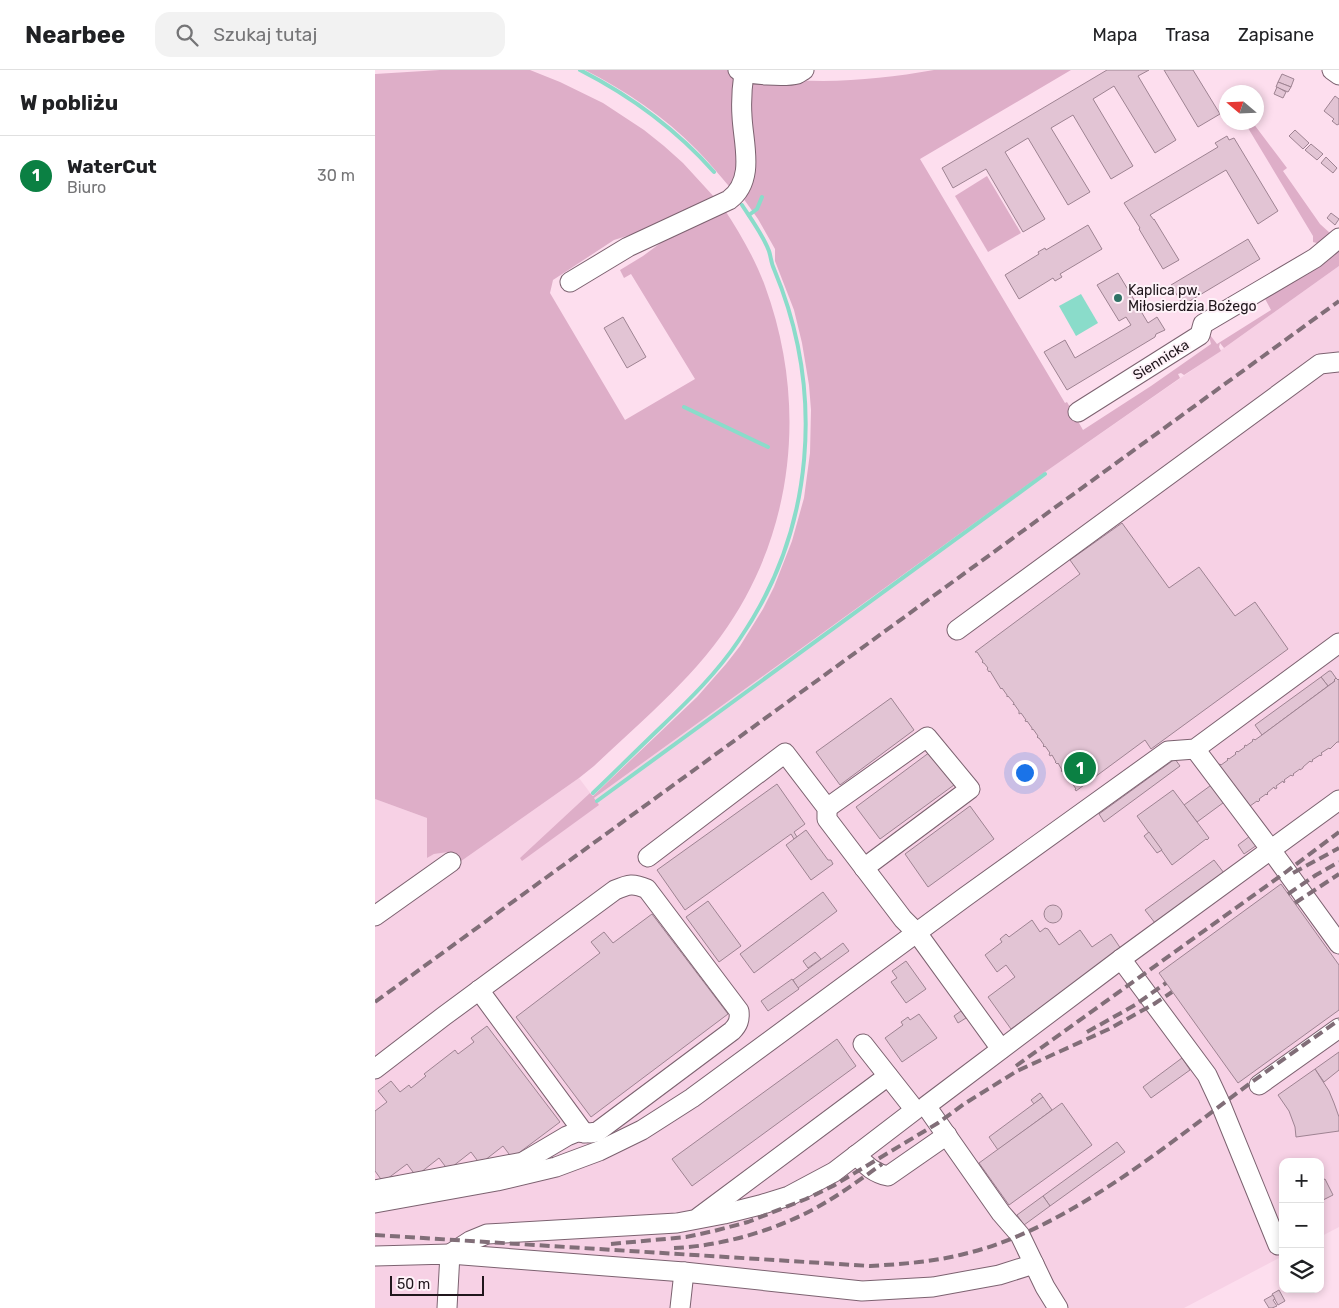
<!DOCTYPE html>
<html lang="pl">
<head>
<meta charset="utf-8">
<style>
  :root { --surface:#fff; --page:#f2f2f2; --text:#202124; --muted:#757577; --line:#e0e0e0; --accent:#0b8043 }
  body { margin:0; font-family:Rubik,sans-serif; background:var(--page); color:var(--text) }
  .controls { position:absolute; right:15px; bottom:15px; display:grid; overflow:hidden; border-radius:10px; box-shadow:0 2px 8px #0003 }
  .controls button { width:45px; height:45px; display:grid; place-items:center; padding:0; border:0; border-bottom:1px solid var(--line); background:var(--surface); color:var(--text); font:25px sans-serif }
  .compass { position:absolute; left:844px; top:15px; width:45px; height:45px; border-radius:50%; background:var(--surface); box-shadow:0 2px 8px #0003; rotate:289deg }
  .scale { position:absolute; left:15px; bottom:12px; width:94px; box-sizing:border-box; padding-left:5px; border:2px solid #20161c; border-top:0; font-size:14px; line-height:18px; white-space:nowrap; color:#20161c; -webkit-text-stroke:4px #fef2f8; paint-order:stroke }
  .you { position:absolute; left:649px; top:702px; width:18px; height:18px; margin:-12px; border:4px solid #fff; border-radius:50%; background:#1a73e8; box-shadow:0 0 0 8px #1a73e833 }
  .badge { display:grid; place-items:center; width:32px; height:32px; border-radius:50%; background:var(--accent); color:#fff; font-size:16px; font-weight:700 }
  .pin { position:absolute; translate:-50% -50%; border:2px solid #fff; box-shadow:0 1px 5px #0006 }
  .list { margin:0; padding:0; list-style:none }
  h2 { display:flex; justify-content:space-between; align-items:center; height:65px; margin:0; padding:0 20px; font-size:21px }
  h2 small { font-size:16px; font-weight:400; color:var(--muted) }
  .list li { display:grid; grid-template-columns:32px 1fr auto; gap:15px; align-items:center; box-sizing:border-box; height:80px; padding:0 20px; border-top:1px solid var(--line) }
  .list b { display:block; font-size:19px; white-space:nowrap }
  .list p { margin:0; font-size:16px; white-space:nowrap; color:var(--muted) }
  .list em { font-size:16px; font-style:normal; color:var(--muted) }
  .icon { flex:none; width:28px; height:28px; fill:none; stroke:currentColor; stroke-width:2; stroke-linecap:round; stroke-linejoin:round }
  .map { position:relative; flex:none; width:964px; height:1238px; overflow:hidden }
  header { display:flex; align-items:center; gap:30px; box-sizing:border-box; height:70px; padding:0 25px; background:var(--surface); border-bottom:1px solid var(--line) }
  header strong { font-size:24px }
  nav { display:flex; gap:28px; margin-inline-start:auto; font-size:18px }
  .search { width:350px; height:45px; background:var(--page); display:flex; align-items:center; gap:12px; box-sizing:border-box; padding:0 18px; border-radius:15px; color:var(--muted); font-size:19px }
  main { display:flex }
  aside { flex:1; background:var(--surface) }
  .map>svg:first-child { display:block }
</style>
</head>
<body>
<header>
<strong>Nearbee</strong>
<div class="search"><svg class="icon" aria-label="search" viewBox="0 0 24 24"><circle cx="10" cy="10" r="6"/><path d="M15 15l6 6"/></svg>Szukaj tutaj</div>
<nav><a>Mapa</a><a>Trasa</a><a>Zapisane</a></nav>
</header>
<main>
<aside>
<h2>W pobliżu<small></small></h2>
<ul class="list">
<li><span class="badge">1</span><div><b>WaterCut</b><p>Biuro</p></div><em>30 m</em></li>
</ul>
</aside>
<div class="map">
<svg width="964" height="1238" viewBox="0 0 964 1238">
  <rect width="100%" height="100%" fill="#fddeee"/>
  <!-- built -->
  <polygon fill="#f7d1e5" points="964,196 964,1157 945,1167 945,1092 908,1092 908,1186 809,1238 0,1238 0,729 52,748 52,788 59,784 74,782 82,794 204,708 219,728 673,400 849,278"/>
  <!-- green -->
  <g fill="#deaec8">
    <path d="M65,0H155L185,12L228,33L269,60L289,76L308,93L341,129L274,159L239,170L178,210L175,223L250,350L320,309L256,204L249,208L245,200L268,186L295,166L349,139C365,163 380,189 390,216C433,333 420,464 346,566C326,594 302,618 277,642C258,660 238,678 219,696L204,708L82,794L74,782L59,784L52,788V748L0,729V4Z"/>
    <path d="M210,0H354L359,5L364,85L358,121C346,107 335,93 322,80C290,47 251,21 210,0Z"/>
    <path d="M559,0H696L545,89L690,333L692,332L708,360L776,316L836,274L834,266L835,265L842,274L896,240L888,225L964,177V196L849,278L845,273L844,277L846,281L809,305L806,303L803,304L805,308L673,400L219,728L224,735L147,791L145,788L215,723L218,726L322,627L351,594L365,576L388,539L399,517L417,471L429,428L435,383L436,340L434,315L427,273L419,240L400,191V179L383,149L368,128L375,16C383,8 408,9 420,10C467,13 513,8 559,0Z"/>
    <polygon points="870,53 878,53 912,98 908,101 945,154 956,164 945,174 938,172 938,166"/>
    <polygon points="612,106 646,163 613,182 580,126"/>
  </g>
  <!-- water -->
  <polygon fill="#8adcca" points="706,224 723,253 701,266 684,236"/>
  <g fill="none" stroke-linecap="round" stroke-linejoin="round">
    <!-- stream -->
    <g stroke="#8adcca" stroke-width="4">
      <path d="M205,0C256,26 301,59 339,102"/>
      <polyline points="374,145 382,139 387,127"/>
      <polyline points="309,337 393,377"/>
      <path d="M218,723C241,701 263,679 286,657C314,630 342,603 364,570C440,460 450,321 399,199C396,193 396,187 394,181C388,165 376,149 367,135"/>
      <polyline points="222,731 670,404"/>
    </g>
  </g>
  <!-- building -->
  <g fill="#e2c4d4" stroke="#9e8392">
    <polygon points="732,0 774,0 763,6 801,70 780,83 739,16 718,29 758,96 736,109 698,45 676,58 715,122 693,135 653,68 630,82 670,149 648,162 611,99 578,118 567,98"/>
    <polygon points="789,0 818,0 845,44 823,57"/>
    <polygon points="907,4 919,9 916,17 903,12"/>
    <polygon points="903,12 916,17 913,22 901,17"/>
    <polygon points="902,17 911,22 908,28 899,24"/>
    <polygon points="960,26 964,29 964,54 962,55 957,51 959,49 949,41"/>
    <polygon points="920,60 934,73 928,79 914,66"/>
    <polygon points="852,66 854,70 859,68 903,141 883,154 851,100 775,145 779,150 779,149 804,190 788,199 764,159 765,158 749,133 843,77 840,73"/>
    <polygon points="936,74 948,84 942,90 930,80"/>
    <polygon points="951,87 962,98 958,103 946,93"/>
    <polygon points="956,143 964,149 960,155 952,148"/>
    <polygon points="713,155 727,179 685,204 687,207 680,211 678,208 644,229 630,205 664,184 663,182 670,178 671,180"/>
    <polygon points="873,169 885,189 808,235 796,215"/>
    <polygon points="743,203 773,253 782,247 790,260 781,264 780,267 692,320 669,282 690,270 700,288 756,255 751,247 744,251 722,215"/>
    <polygon points="248,247 271,287 252,298 229,258"/>
    <polygon points="747,453 794,518 824,497 860,546 880,532 913,579 776,679 770,670 701,721 700,719 701,719 695,710 694,711 692,709 694,708 689,701 688,702 686,701 687,700 683,693 682,694 680,692 681,692 677,685 675,686 674,684 675,683 670,676 669,677 668,676 669,675 664,668 663,668 662,667 663,666 658,659 657,660 657,658 652,651 651,652 650,650 651,650 646,643 644,644 644,641 639,634 638,635 639,633 633,626 632,627 632,625 627,618 626,619 615,601 614,602 612,599 613,598 609,593 608,593 607,592 608,591 602,582 600,582 705,504 695,490"/>
    <polygon points="954,601 956,601 961,608 959,610 960,611 953,616 946,607"/>
    <polygon points="946,607 953,616 887,665 880,655"/>
    <polygon points="961,608 963,610 964,609 964,672 962,672 955,679 954,678 946,683 947,684 946,686 945,685 937,690 938,691 936,692 935,691 928,697 928,698 925,700 925,699 918,704 919,705 917,706 916,705 909,710 910,711 909,713 908,711 901,716 902,718 900,719 899,717 892,723 893,724 892,725 891,724 884,729 885,730 883,732 882,731 875,736 876,737 874,738 843,695 845,694 846,695 853,690 852,689 853,688 854,689 861,684 860,683 862,681 863,682 870,677 869,676 871,675 871,676 878,671 877,670 879,669 880,670 887,665 960,611 959,610"/>
    <polygon points="516,628 539,660 465,715 441,682"/>
    <polygon points="555,682 579,715 505,769 481,737"/>
    <polygon points="800,689 805,696 729,752 724,744"/>
    <polygon points="839,713 852,730 822,752 809,735"/>
    <polygon points="402,714 430,754 419,762 422,767 419,769 416,764 310,840 282,800"/>
    <polygon points="798,720 834,768 832,770 831,769 797,795 762,746"/>
    <polygon points="595,736 619,769 553,817 530,784"/>
    <polygon points="431,760 453,790 456,790 458,794 436,810 411,775"/>
    <polygon points="774,762 787,780 782,783 769,766"/>
    <polygon points="875,766 882,775 869,784 863,775"/>
    <polygon points="839,790 849,803 780,853 770,840"/>
    <polygon points="906,814 964,895 964,940 863,1013 784,903"/>
    <polygon points="448,822 462,841 379,903 365,884"/>
    <polygon points="333,831 366,876 344,892 311,847"/>
    <circle cx="678" cy="844" r="9"/>
    <polygon points="277,844 353,944 216,1047 141,947 225,883 216,872 229,862 238,873"/>
    <polygon points="657,850 665,862 670,858 673,859 684,875 705,860 717,877 736,864 746,879 636,959 613,927 640,907 631,895 622,902 610,885 627,872 625,869 631,864 634,867"/>
    <polygon points="468,873 474,881 423,918 418,910"/>
    <polygon points="440,882 446,889 433,898 428,891"/>
    <polygon points="531,891 551,919 531,933 516,912 522,908 517,901"/>
    <polygon points="417,909 424,919 393,941 386,931"/>
    <polygon points="586,941 591,948 583,953 579,946"/>
    <polygon points="544,944 562,968 527,992 510,968 528,955 526,952 533,947 535,950"/>
    <polygon points="112,956 185,1052 137,1088 128,1076 105,1094 96,1082 73,1100 64,1088 41,1106 32,1094 8,1112 0,1101 0,1041 12,1032 3,1021 16,1011 25,1022 34,1015 36,1018 51,1006 49,1004 80,980 83,984 99,972 96,968"/>
    <polygon points="462,969 481,996 317,1116 297,1089"/>
    <polygon points="964,982 964,1000 949,1012 940,999"/>
    <polygon points="807,988 815,1000 776,1028 768,1017"/>
    <polygon points="940,999 954,1021 959,1033 964,1047 964,1061 921,1067 920,1057 914,1041 903,1025"/>
    <polygon points="665,1023 668,1027 659,1034 656,1030"/>
    <polygon points="668,1027 677,1040 623,1080 614,1067"/>
    <polygon points="687,1033 717,1075 634,1135 604,1093"/>
    <polygon points="742,1072 750,1082 675,1136 668,1126"/>
    <polygon points="950,1109 958,1125 948,1130 945,1124 945,1111"/>
    <polygon points="668,1126 675,1136 649,1155 642,1145"/>
    <polygon points="904,1220 910,1231 903,1235 897,1224"/>
    <polygon points="898,1225 900,1229 898,1230 902,1236 897,1238 894,1238 889,1230"/>
  </g>
  <g fill="none" stroke-linecap="round" stroke-linejoin="round">
    <defs>
      <g id="minor">
        <path d="M363,0C373,5 411,7 422,4C424,3 427,1 429,0"/>
        <polyline points="957,0 964,5"/>
        <path d="M195,212L253,177L354,130C381,110 368,73 367,46C366,32 367,17 369,3"/>
        <polyline points="703,342 825,265 828,254 940,188 964,168"/>
        <polyline points="582,560 945,294 964,292"/>
        <polyline points="820,679 896,780 964,874"/>
        <polyline points="452,738 552,667 595,719 489,798"/>
        <polyline points="273,787 410,683 452,738 452,749 528,849 542,863 626,979"/>
        <polyline points="0,846 76,792"/>
        <polyline points="746,889 832,1005 846,1035 903,1175"/>
        <polyline points="104,920 209,1063"/>
        <path d="M0,999L69,946L240,820C254,814 258,813 272,819L364,941C365,950 363,955 357,961L222,1062L215,1063L202,1062L192,1066L148,1092L0,1120"/>
        <polyline points="884,1015 964,958"/>
        <path d="M481,1085C491,1095 498,1103 513,1106L572,1065"/>
        <polyline points="0,1133 122,1111 181,1097 224,1081 267,1060 317,1028 590,827 793,681 820,679 964,573"/>
        <polyline points="324,1147 513,1006"/>
        <polyline points="75,1184 309,1202 487,1221 558,1217 624,1205 659,1194"/>
        <polyline points="75,1184 95,1171 112,1164 302,1153 349,1144 385,1135 414,1126 459,1102 540,1040 488,974"/>
        <polyline points="0,1186 75,1184 72,1238"/>
        <polyline points="305,1238 309,1202"/>
        <polyline points="683,1238 670,1217 645,1165 626,1143 551,1036 746,889 964,730"/>
      </g>
    </defs>
    <!-- minor casing -->
    <use href="#minor" stroke="#7c6270" stroke-width="21"/>
    <!-- minor -->
    <use href="#minor" stroke="#fff" stroke-width="19"/>
    <!-- rail -->
    <g stroke="#816e78" stroke-width="4" stroke-dasharray="10 5" stroke-linecap="butt">
      <polyline points="918,803 964,778"/>
      <polyline points="913,824 941,805 964,792"/>
      <polyline points="920,833 964,804"/>
      <polyline points="0,932 964,231"/>
      <polyline points="712,962 760,935 791,913"/>
      <polyline points="641,996 911,802 964,762"/>
      <path d="M0,1165L495,1196C527,1194 558,1192 589,1184C679,1163 768,1094 841,1039C881,1008 923,979 964,950"/>
      <polyline points="236,1174 311,1167 339,1161 373,1152 431,1129 458,1116 563,1053 589,1034 642,1001 734,959 779,934 797,922"/>
      <path d="M299,1178C350,1176 409,1158 453,1131C471,1120 489,1107 507,1094"/>
    </g>
  </g>
  <!-- markers -->
  <circle fill="#2f7265" stroke="#fef2f8" stroke-width="2" cx="743" cy="228" r="5"/>
  <g text-anchor="middle" dominant-baseline="central" stroke-width="4" stroke-linejoin="round" paint-order="stroke">
    <!-- poi labels -->
    <g font-size="14" fill="#20161c" stroke="#fef2f8" text-anchor="start">
      <text x="753" y="220">Kaplica pw.<tspan x="753" dy="16">Miłosierdzia Bożego</tspan></text>
    </g>
    <!-- street labels -->
    <g font-size="14" fill="#20161c" stroke="#fef2f8">
      <text transform="translate(786 290) rotate(-32)">Siennicka</text>
    </g>
  </g>
</svg>
<div class="controls">
<button>+</button>
<button>−</button>
<button><svg class="icon" aria-label="layers" viewBox="0 0 24 24"><path d="M12 4l9 5-9 5-9-5zM3 14l9 5 9-5"/></svg></button>
</div>
<svg class="compass" viewBox="-18 -18 36 36"><path d="M0-13l5 13h-10z" fill="#e53935"/><path d="M0 13l5-13h-10z" fill="#757577"/></svg>
<div class="scale">50 m</div>
<div class="you"></div>
<div class="pin badge" style="left:705px;top:698px">1</div>
</div>
</main>
</body>
</html>
